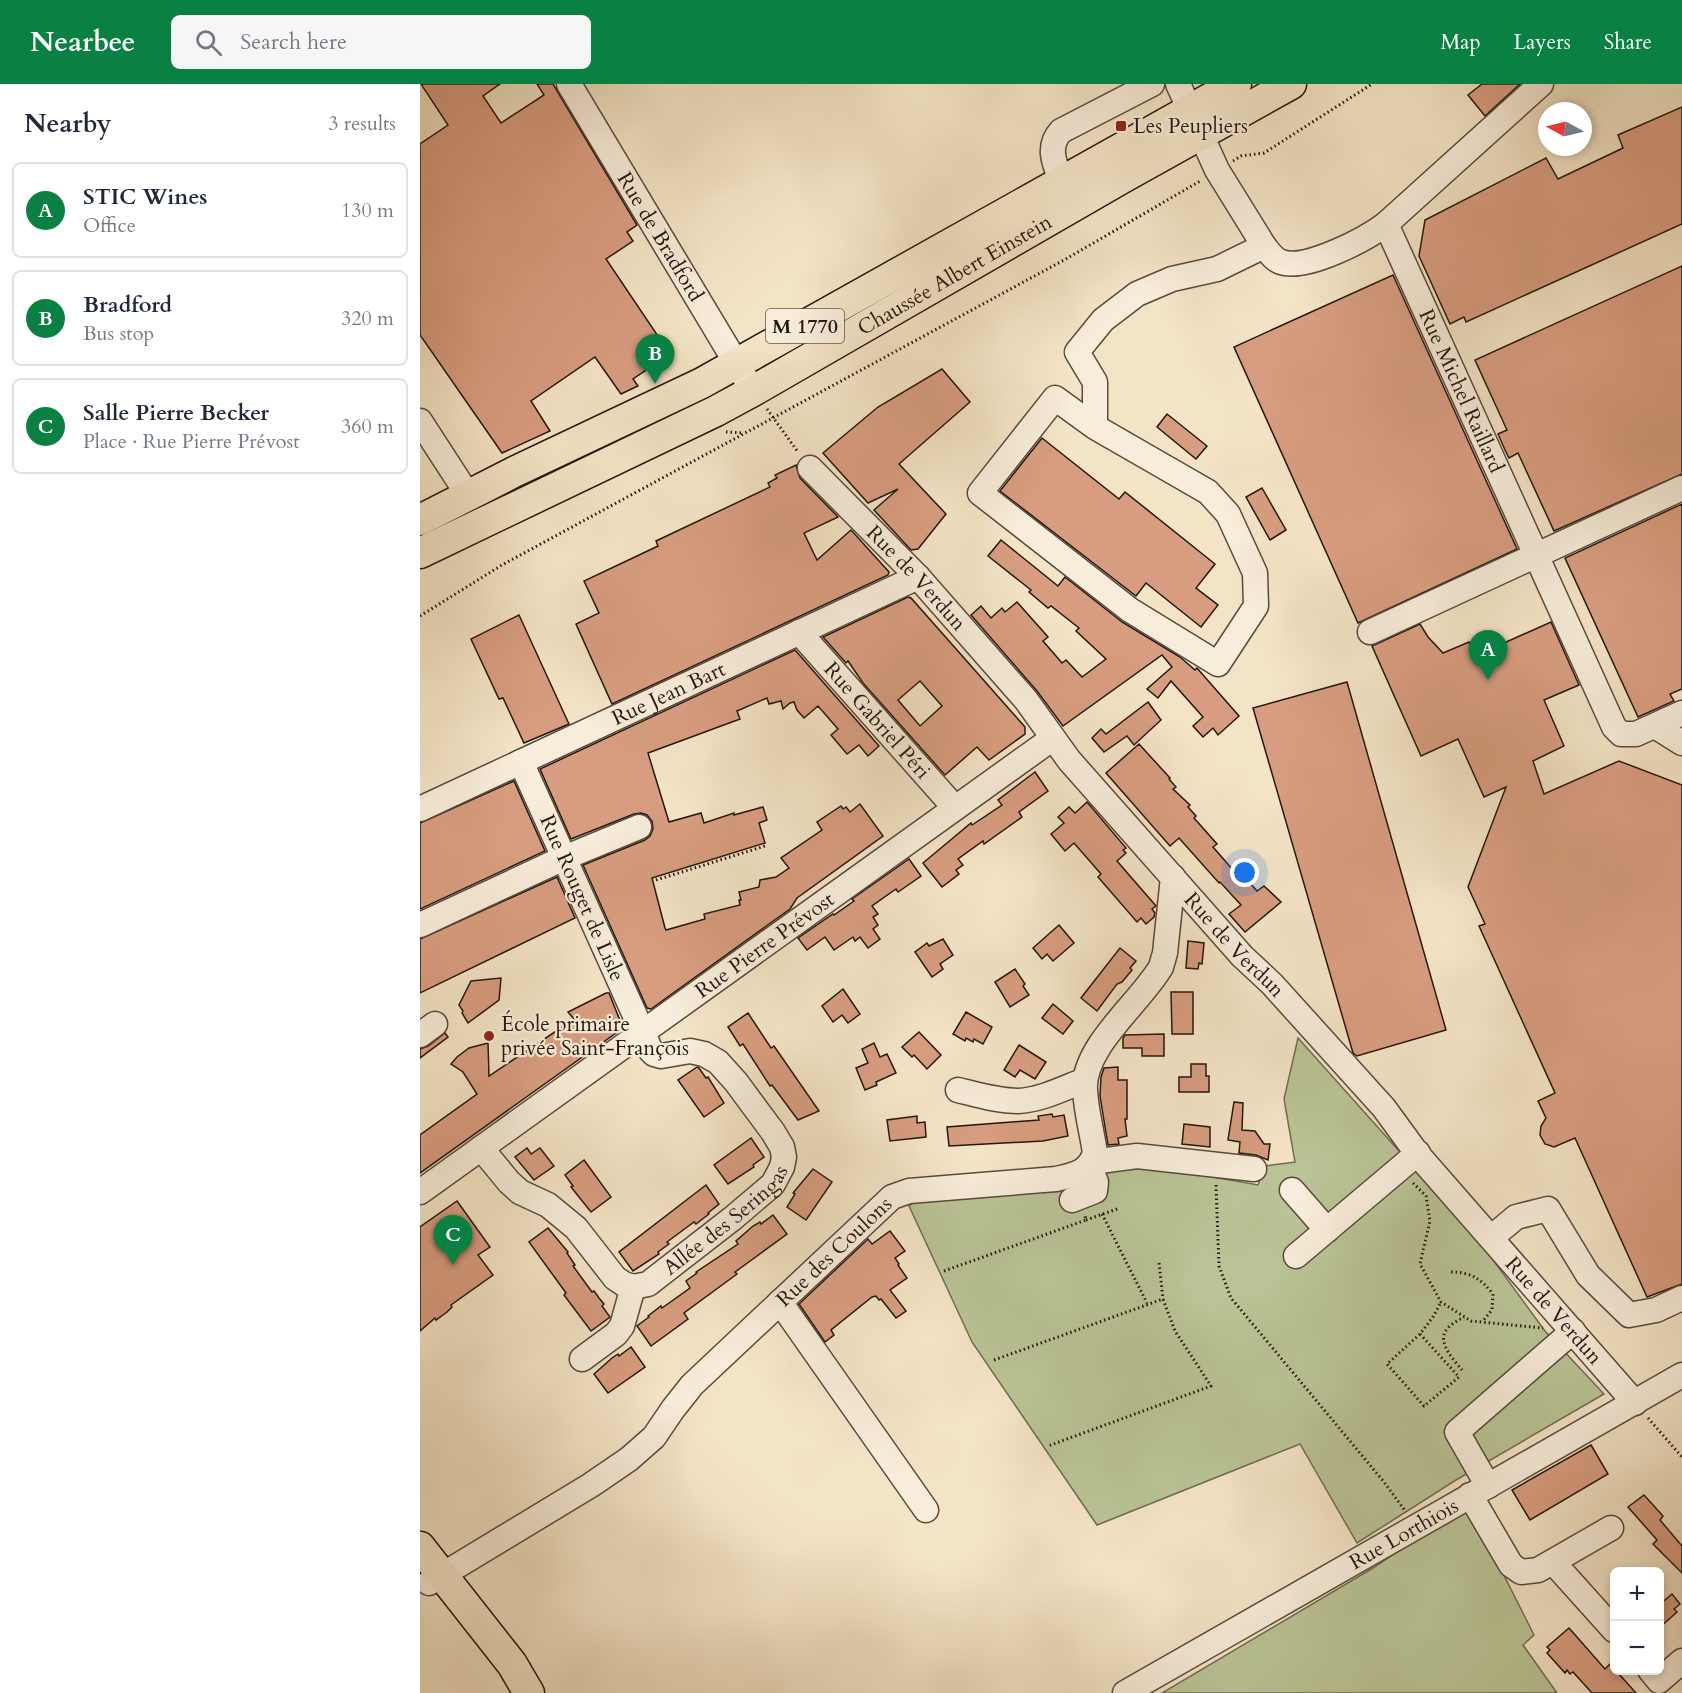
<!DOCTYPE html>
<html lang="en">
<head>
<meta charset="utf-8">
<style>
  :root { --surface:#fff; --page:#f6f6f7; --text:#1f2937; --muted:#747a83; --line:#e0e1e3; --accent:#0b8043 }
  body { margin:0; font-family:Cardo,serif; background:var(--page); color:var(--text) }
  .controls { position:absolute; right:18px; bottom:18px; display:grid; overflow:hidden; border-radius:9px; box-shadow:0 3px 9px #0003 }
  .controls button { width:54px; height:54px; display:grid; place-items:center; padding:0; border:0; border-bottom:2px solid var(--line); background:var(--surface); color:var(--text); font:30px sans-serif }
  .compass { position:absolute; left:1118px; top:18px; width:54px; height:54px; border-radius:50%; background:var(--surface); box-shadow:0 3px 9px #0003; rotate:277deg }
  .you { position:absolute; left:825px; top:789px; width:21px; height:21px; margin:-15px; border:4px solid #fff; border-radius:50%; background:#1a73e8; box-shadow:0 0 0 9px #1a73e833 }
  .badge { display:grid; place-items:center; width:39px; height:39px; border-radius:50%; background:var(--accent); color:#fff; font-size:20px; font-weight:700 }
  .pin { position:absolute; translate:-50% -50px; filter:drop-shadow(0 2px 3px #0008) }
  .pin::after { content:''; position:absolute; top:32px; width:21px; height:18px; background:inherit; clip-path:polygon(0 0,100% 0,50% 100%) }
  .list { margin:0; padding:0; list-style:none }
  h2 { display:flex; justify-content:space-between; align-items:center; height:78px; margin:0; padding:0 24px; font-size:26px }
  h2 small { font-size:20px; font-weight:400; color:var(--muted) }
  .list li { display:grid; grid-template-columns:39px 1fr auto; gap:18px; align-items:center; box-sizing:border-box; height:96px; margin:0 12px 12px; padding:0 12px; border:2px solid var(--line); border-radius:9px }
  .list b { display:block; font-size:22px; white-space:nowrap }
  .list p { margin:0; font-size:20px; white-space:nowrap; color:var(--muted) }
  .list em { font-size:20px; font-style:normal; color:var(--muted) }
  .icon { flex:none; width:33px; height:33px; fill:none; stroke:currentColor; stroke-width:2; stroke-linecap:round; stroke-linejoin:round }
  .map { position:relative; flex:none; width:1262px; height:1609px; overflow:hidden }
  header { display:flex; align-items:center; gap:36px; box-sizing:border-box; height:84px; padding:0 30px; background:var(--accent); color:#fff }
  header strong { font-size:28px }
  nav { display:flex; gap:33px; margin-inline-start:auto; font-size:21px }
  .search { width:420px; height:54px; background:var(--page); display:flex; align-items:center; gap:15px; box-sizing:border-box; padding:0 21px; border-radius:9px; color:var(--muted); font-size:22px }
  main { display:flex }
  aside { flex:1; background:var(--surface) }
  .map>svg:first-child { display:block }
</style>
</head>
<body>
<header>
<strong>Nearbee</strong>
<div class="search"><svg class="icon" aria-label="search" viewBox="0 0 24 24"><circle cx="10" cy="10" r="6"/><path d="M15 15l6 6"/></svg>Search here</div>
<nav><a>Map</a><a>Layers</a><a>Share</a></nav>
</header>
<main>
<aside>
<h2>Nearby<small>3 results</small></h2>
<ul class="list">
<li><span class="badge">A</span><div><b>STIC Wines</b><p>Office</p></div><em>130 m</em></li>
<li><span class="badge">B</span><div><b>Bradford</b><p>Bus stop</p></div><em>320 m</em></li>
<li><span class="badge">C</span><div><b>Salle Pierre Becker</b><p>Place · Rue Pierre Prévost</p></div><em>360 m</em></li>
</ul>
</aside>
<div class="map">
<svg width="1262" height="1609" viewBox="0 0 1262 1609">
  <rect width="100%" height="100%" fill="#f4e4c6"/>
  <filter id="stains"><feTurbulence type="fractalNoise" baseFrequency=".00333" numOctaves="4"/><feColorMatrix values="0 0 0 0 .2 0 0 0 0 .09 0 0 0 0 .02 0 0 0 .5 -.17"/></filter>
  <radialGradient id="worn" r=".72"><stop offset=".6" stop-color="#630" stop-opacity="0"/><stop offset="1" stop-color="#630" stop-opacity=".3"/></radialGradient>
  <!-- green -->
  <g fill="#bac496" stroke="#6f6d52" stroke-width="1.5">
    <polygon points="878,954 1005,1096 1035,1124 1125,1247 1184,1310 1036,1396 937,1459 880,1360 677,1441 552,1258 489,1122 502,1113 724,1081 838,1101 845,1082 875,1078 864,1015"/>
    <polygon points="1048,1420 1114,1551 1103,1561 1137,1609 742,1609 953,1484"/>
  </g>
  <!-- building -->
  <g fill="#d89d80" stroke="#24160f" stroke-width="1.5" fill-rule="evenodd">
    <polygon points="1,0 80,0 63,12 81,39 124,11 117,0 133,0 217,141 207,148 213,157 186,175 250,270 213,295 218,302 201,310 175,273 111,317 130,347 82,369 0,251 0,60 28,41"/>
    <polygon points="1062,0 1100,0 1065,32 1048,11"/>
    <polygon points="1262,23 1262,140 1046,238 1044,233 1030,240 999,172 1005,136 1126,74 1138,95 1203,64 1198,51"/>
    <polygon points="1262,182 1262,390 1134,447 1098,369 1089,374 1085,366 1078,350 1087,346 1055,276"/>
    <polygon points="973,191 1097,465 938,539 814,263"/>
    <polygon points="522,285 550,318 479,380 526,430 498,465 491,466 454,426 478,405 448,419 403,369 458,323"/>
    <polygon points="747,330 787,362 776,375 737,343"/>
    <polygon points="622,354 699,415 705,408 795,480 776,504 798,521 781,543 726,499 716,512 580,407"/>
    <polygon points="376,381 380,394 418,433 384,449 397,476 431,446 469,488 468,491 192,620 156,540 179,529 164,497 238,462 236,457 350,403 348,399 357,394 355,391"/>
    <polygon points="842,404 866,446 850,456 826,413"/>
    <polygon points="1262,420 1262,605 1250,610 1254,617 1218,633 1145,474"/>
    <polygon points="581,456 638,502 645,493 702,538 760,573 775,586 777,584 819,632 798,651 793,644 783,653 773,642 783,633 751,597 738,614 727,605 752,583 742,571 643,642 617,607 551,531 561,522 571,534 582,524 585,528 597,518 628,553 623,557 642,579 646,576 662,593 686,575 656,547 659,544 631,522 628,524 609,508 611,506 568,472"/>
    <path d="M488,513L491,514L605,643V650L569,676L557,663L525,691L443,599L428,577L426,579L403,553ZM500,597L522,622L500,642L478,616Z"/>
    <polygon points="99,531 149,640 104,659 83,614 79,615 51,555"/>
    <polygon points="1131,538 1159,601 1124,616 1144,662 1113,677 1124,710 1199,677 1262,701 1262,1200 1227,1213 1155,1054 1134,1063 1125,1060 1120,1051 1121,1042 1126,1034 1118,1017 1135,1009 1059,842 1065,840 1048,803 1086,703 1064,713 1038,655 1001,672 952,562 1000,540 1008,553 1023,569 1049,558 1055,572"/>
    <polygon points="375,566 459,662 448,672 439,661 427,670 411,651 418,645 398,622 384,634 377,626 374,618 370,619 363,625 361,617 349,620 347,614 317,627 320,635 228,669 249,738 281,729 284,739 314,729 314,731 343,723 347,736 339,739 345,759 232,794 245,844 246,846 285,835 284,830 320,821 319,816 321,816 319,808 339,803 340,796 356,793 369,784 361,774 402,746 397,738 421,722 423,725 426,723 430,728 440,720 463,752 377,814 370,825 231,925 227,924 163,781 225,756 230,752 233,745 232,737 227,731 221,729 214,730 151,755 120,685"/>
    <polygon points="927,598 1026,946 937,972 933,969 833,624"/>
    <polygon points="728,618 741,636 714,661 707,652 684,668 672,654 681,645 686,650"/>
    <polygon points="719,660 750,694 749,695 756,703 753,705 770,721 768,723 776,732 774,734 797,760 793,763 813,786 816,783 837,807 844,802 861,818 825,848 809,830 821,821 800,798 799,799 759,754 750,762 686,689"/>
    <polygon points="615,688 628,707 599,728 602,733 564,760 563,757 538,775 543,781 536,786 539,790 522,803 503,779 551,739 552,741 582,721 578,716"/>
    <polygon points="94,697 125,767 0,825 0,739"/>
    <polygon points="667,718 706,764 703,766 706,769 697,777 736,822 732,825 735,829 734,833 726,840 721,834 717,838 678,793 681,790 654,759 645,767 631,750 644,739 638,733 649,723 655,729"/>
    <polygon points="489,775 501,792 478,808 476,805 452,822 458,830 453,833 458,841 453,845 460,855 448,864 440,853 435,857 433,853 414,866 405,853 387,866 378,854 413,830 414,831 434,817 432,815"/>
    <polygon points="137,793 155,834 0,909 0,855"/>
    <polygon points="639,841 654,859 633,877 627,870 622,875 613,864"/>
    <polygon points="523,855 533,871 520,880 523,885 512,893 495,868 507,859 509,862"/>
    <polygon points="768,857 784,859 782,880 779,879 778,885 766,884"/>
    <polygon points="700,864 716,877 710,884 712,886 702,898 697,900 677,927 661,914"/>
    <polygon points="595,885 605,900 603,902 609,911 590,923 575,898"/>
    <polygon points="81,894 79,916 48,939 42,929 43,927 39,921 51,897"/>
    <polygon points="423,905 440,930 428,939 422,931 413,938 402,922"/>
    <polygon points="751,908 773,908 773,950 752,950"/>
    <polygon points="186,909 189,909 203,944 0,1089 0,1051 57,1010 43,988 31,980 37,973 49,964 68,959 69,992 154,935 148,928"/>
    <polygon points="633,920 653,937 643,950 622,934"/>
    <polygon points="546,928 572,943 563,960 554,955 553,958 546,954 545,957 533,950"/>
    <polygon points="328,929 351,964 354,962 399,1027 378,1036 352,1001 350,1002 323,960 320,962 308,943"/>
    <polygon points="499,948 521,971 507,985 494,971 492,973 482,963"/>
    <polygon points="25,949 28,953 0,974 0,965 8,962"/>
    <polygon points="744,950 744,972 722,972 722,964 703,964 703,954 705,951"/>
    <polygon points="454,959 460,973 467,970 476,989 456,998 457,1001 445,1006 436,984 448,979 442,965"/>
    <polygon points="599,961 626,978 615,995 600,986 595,993 584,986"/>
    <polygon points="771,980 786,980 786,992 789,992 789,1008 759,1008 759,993 771,993"/>
    <polygon points="277,983 279,984 286,994 288,993 304,1019 284,1033 258,996"/>
    <polygon points="698,983 698,996 707,996 707,1035 705,1035 707,1052 698,1054 699,1060 688,1061 680,1012 681,993 684,984"/>
    <polygon points="814,1018 823,1019 822,1046 835,1047 844,1060 850,1060 848,1076 836,1071 819,1069 820,1058 808,1056"/>
    <polygon points="632,1030 633,1033 644,1031 648,1052 623,1057 529,1062 527,1043 619,1036 618,1032"/>
    <polygon points="497,1032 497,1039 505,1038 506,1053 470,1057 467,1036"/>
    <polygon points="764,1040 790,1043 790,1063 762,1060"/>
    <polygon points="331,1054 344,1073 333,1081 334,1083 308,1100 294,1081"/>
    <polygon points="107,1064 111,1070 120,1064 134,1082 114,1096 95,1073"/>
    <polygon points="164,1076 191,1113 171,1128 151,1103 153,1102 145,1091"/>
    <polygon points="393,1085 412,1098 386,1136 367,1123 375,1110 373,1109"/>
    <polygon points="286,1101 299,1120 288,1129 289,1130 276,1140 274,1138 247,1158 249,1160 238,1168 239,1170 213,1187 199,1168"/>
    <polygon points="37,1117 70,1163 58,1171 73,1191 31,1221 32,1223 27,1228 16,1236 15,1234 0,1247 0,1143"/>
    <polygon points="353,1131 367,1150 315,1188 317,1190 264,1229 268,1235 231,1262 217,1242 229,1233 228,1232 241,1222 242,1224 270,1204 266,1197 277,1189 276,1188 318,1160 316,1157 333,1142 340,1138 341,1140"/>
    <polygon points="128,1144 148,1168 147,1169 155,1181 153,1182 172,1208 174,1207 179,1214 184,1220 182,1222 190,1233 171,1247 144,1211 146,1209 109,1158"/>
    <polygon points="470,1147 485,1167 475,1174 479,1180 478,1181 487,1194 470,1206 486,1227 476,1234 461,1215 459,1216 456,1212 452,1213 411,1246 414,1251 405,1258 379,1220 448,1155 452,1160"/>
    <polygon points="211,1263 225,1283 188,1309 174,1290 192,1274 198,1270 199,1272"/>
    <polygon points="1171,1361 1188,1390 1110,1436 1092,1406"/>
    <polygon points="1224,1411 1243,1432 1240,1436 1262,1462 1262,1489 1233,1460 1237,1456 1208,1423"/>
    <polygon points="1252,1510 1260,1520 1254,1525 1257,1528 1239,1544 1239,1521"/>
    <polygon points="1149,1544 1185,1585 1190,1580 1216,1609 1172,1609 1153,1588 1150,1590 1147,1586 1145,1589 1127,1569 1130,1566 1127,1563"/>
  </g>
  <g fill="none" stroke-linecap="round" stroke-linejoin="round">
    <defs>
      <g id="minor">
        <path id="s1" d="M149,0L333,307"/>
        <path d="M758,0L797,86L844,162C849,168 853,175 861,178C886,187 946,155 966,140"/>
        <path id="s2" d="M1121,0L966,140L1194,643L1201,650H1216L1262,629"/>
        <path d="M642,99C635,81 626,63 641,47L732,0"/>
        <polyline points="0,337 48,411"/>
        <polyline points="675,343 635,314 560,409 710,526 798,580 836,522 835,489 808,430 788,408 675,343 675,298 657,268 683,236 717,210 752,195 797,185 844,162"/>
        <path id="s3" d="M390,384L498,493L606,616L649,676L822,872L852,900L964,1024L999,1072L1215,1319"/>
        <path id="s4" d="M379,548L535,724"/>
        <polyline points="950,548 1262,404"/>
        <polyline points="1235,642 1262,659"/>
        <path id="s5" d="M0,725L498,493"/>
        <polyline points="0,841 144,774 219,743"/>
        <polyline points="0,951 15,940"/>
        <path d="M538,1006C558,1011 578,1017 598,1017C621,1016 644,1004 665,996"/>
        <path id="s6" d="M61,1064L89,1098L100,1108L128,1121L156,1144L195,1194L204,1200L213,1203L228,1200L313,1134L353,1100L362,1083L364,1073L362,1063L353,1048L316,998L298,978L284,970L270,967L241,972L234,970L231,967L101,678"/>
        <polyline points="672,1078 717,1072 834,1085"/>
        <polyline points="872,1106 907,1146"/>
        <path id="s7" d="M0,1108L633,654"/>
        <polyline points="652,1116 675,1107 676,1098 669,1082"/>
        <polyline points="1071,1154 1096,1133 1128,1125 1168,1191 1209,1231 1236,1226 1262,1214"/>
        <polyline points="876,1172 998,1069"/>
        <polyline points="360,1218 506,1426"/>
        <polyline points="162,1275 196,1250 202,1242 213,1203"/>
        <polyline points="1068,1402 1037,1348 1153,1247"/>
        <polyline points="1050,1411 1091,1481 1101,1488 1118,1486 1191,1444"/>
        <polyline points="1133,1478 1194,1546"/>
        <path id="s8" d="M9,1499L171,1401L209,1375L234,1353L253,1325L272,1301L472,1113L489,1107L636,1095C653,1091 669,1089 675,1069C672,1048 666,1027 665,1006C662,963 720,919 741,883L745,869L753,793"/>
        <polyline points="1230,1586 1239,1597 1262,1577"/>
        <path id="s9" d="M705,1609L1262,1291"/>
      </g>
      <g id="major">
        <polyline points="0,436 94,388 282,299 816,0"/>
        <path id="s10" d="M0,469L296,327L333,307L704,93L871,0"/>
        <polyline points="0,1463 92,1580 109,1609"/>
      </g>
    </defs>
    <!-- minor casing -->
    <use href="#minor" stroke="#584a3d" stroke-width="27"/>
    <!-- major casing -->
    <use href="#major" stroke="#24160f" stroke-width="33"/>
    <!-- path -->
    <g stroke="#24160f" stroke-width="3" stroke-dasharray="1.5 3" stroke-linecap="butt">
      <polyline points="813,77 821,72 844,69 952,0"/>
      <polyline points="347,325 378,368"/>
      <polyline points="306,348 323,349"/>
      <polyline points="0,532 82,481 644,176 782,96"/>
      <polyline points="236,796 345,762"/>
      <polyline points="993,1099 1006,1112 1010,1137 1000,1180 1021,1218 1051,1237 1123,1244"/>
      <polyline points="796,1101 799,1182 811,1214 964,1398 986,1428"/>
      <polyline points="682,1130 727,1219"/>
      <polyline points="666,1136 700,1124"/>
      <polyline points="739,1179 743,1215"/>
      <polyline points="524,1187 666,1136 665,1132"/>
      <path d="M1031,1188C1051,1188 1061,1195 1073,1210L1072,1226L1062,1238"/>
      <polyline points="1000,1250 1039,1293 1004,1322 967,1280 1000,1250 1013,1233 1021,1218"/>
      <polyline points="574,1276 743,1215 755,1247 791,1302 628,1362"/>
      <path d="M1042,1286C1034,1276 1015,1257 1028,1244C1032,1239 1039,1236 1044,1233"/>
      <polyline points="1228,1334 1262,1373"/>
    </g>
    <!-- minor -->
    <use href="#minor" stroke="#f8edda" stroke-width="24"/>
    <!-- major -->
    <use href="#major" stroke="#f4e4c6" stroke-width="30"/>
  </g>
  <!-- markers -->
  <g fill="#8f2418" stroke="#f8edda" stroke-width="2">
    <rect x="695" y="36" width="12" height="12" rx="3"/>
    <circle cx="69" cy="952" r="6"/>
  </g>
  <g text-anchor="middle" dominant-baseline="central" stroke-width="4.5" stroke-linejoin="round" paint-order="stroke">
    <!-- shield labels -->
    <rect fill="#f8edda" stroke="#64564c" stroke-width="1.5" x="346" y="225" width="78" height="34" rx="4.5"/>
    <g font-size="20" font-weight="bold" fill="#24160f">
      <text x="385" y="242">M 1770</text>
    </g>
    <!-- poi labels -->
    <g font-size="21" fill="#24160f" stroke="#f8edda" text-anchor="start">
      <text x="713" y="42">Les Peupliers</text>
      <text x="81" y="940">École primaire<tspan x="81" dy="24">privée Saint-François</tspan></text>
    </g>
    <!-- street labels -->
    <g font-size="21" fill="#24160f" stroke="#f8edda">
      <text stroke="none"><textPath href="#s1" startOffset="178">Rue de Bradford</textPath></text>
      <text stroke="none"><textPath href="#s10" startOffset="603">Chaussée Albert Einstein</textPath></text>
      <text stroke="none"><textPath href="#s2" startOffset="392">Rue Michel Raillard</textPath></text>
      <text stroke="none"><textPath href="#s3" startOffset="153">Rue de Verdun</textPath></text>
      <text stroke="none"><textPath href="#s5" startOffset="274">Rue Jean Bart</textPath></text>
      <text stroke="none"><textPath href="#s4" startOffset="118">Rue Gabriel Péri</textPath></text>
      <text transform="translate(162 814) rotate(66)">Rue Rouget de Lisle</text>
      <text stroke="none"><textPath href="#s7" startOffset="424">Rue Pierre Prévost</textPath></text>
      <text stroke="none"><textPath href="#s3" startOffset="639">Rue de Verdun</textPath></text>
      <text stroke="none"><textPath href="#s6" startOffset="326">Allée des Seringas</textPath></text>
      <text stroke="none"><textPath href="#s8" startOffset="528">Rue des Coulons</textPath></text>
      <text stroke="none"><textPath href="#s3" startOffset="1125">Rue de Verdun</textPath></text>
      <text stroke="none"><textPath href="#s9" startOffset="321">Rue Lorthiois</textPath></text>
    </g>
  </g>
  <rect width="100%" height="100%" filter="url(#stains)"/>
  <rect width="100%" height="100%" fill="url(#worn)"/>
</svg>
<div class="controls">
<button>+</button>
<button>−</button>
</div>
<svg class="compass" viewBox="-18 -18 36 36"><path d="M0-13l5 13h-10z" fill="#e53935"/><path d="M0 13l5-13h-10z" fill="#747a83"/></svg>
<div class="you"></div>
<div class="pin badge" style="left:1068px;top:596px">A</div>
<div class="pin badge" style="left:235px;top:300px">B</div>
<div class="pin badge" style="left:33px;top:1181px">C</div>
</div>
</main>
</body>
</html>
